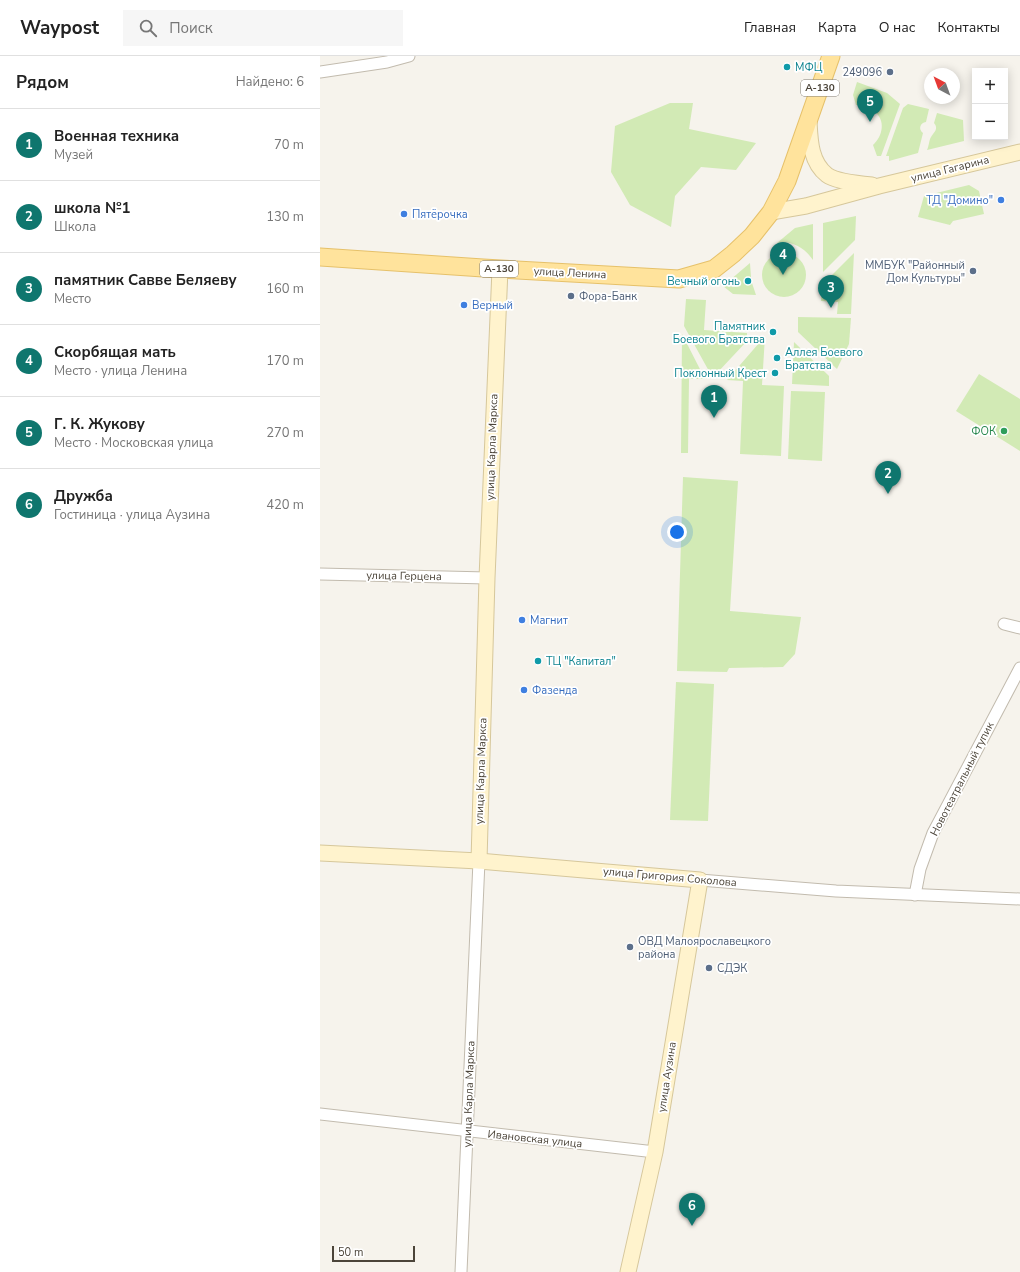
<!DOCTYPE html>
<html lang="ru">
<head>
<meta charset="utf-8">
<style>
  :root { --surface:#fff; --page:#f6f6f6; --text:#222; --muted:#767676; --line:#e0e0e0; --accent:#0f766e }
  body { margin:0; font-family:"Nunito Sans",sans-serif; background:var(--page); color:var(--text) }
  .controls { position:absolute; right:12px; top:12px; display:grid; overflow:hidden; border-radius:0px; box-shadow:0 2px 10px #0003 }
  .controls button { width:36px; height:36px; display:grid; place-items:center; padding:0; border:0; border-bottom:1px solid var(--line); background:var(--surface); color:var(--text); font:20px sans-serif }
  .compass { position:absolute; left:604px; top:12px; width:36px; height:36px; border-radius:50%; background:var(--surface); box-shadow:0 2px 10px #0003; rotate:319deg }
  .scale { position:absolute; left:12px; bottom:10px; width:83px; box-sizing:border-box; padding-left:4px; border:2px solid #4b4439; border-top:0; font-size:11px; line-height:14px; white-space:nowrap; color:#4b4439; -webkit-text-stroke:3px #fff; paint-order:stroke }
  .you { position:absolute; left:357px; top:476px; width:14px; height:14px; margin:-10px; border:3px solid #fff; border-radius:50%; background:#1a73e8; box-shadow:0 0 0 6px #1a73e833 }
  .badge { display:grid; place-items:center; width:26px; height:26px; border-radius:50%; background:var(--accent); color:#fff; font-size:13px; font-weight:700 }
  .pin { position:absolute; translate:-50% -33px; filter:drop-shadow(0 1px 2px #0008) }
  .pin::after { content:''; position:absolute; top:21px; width:14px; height:12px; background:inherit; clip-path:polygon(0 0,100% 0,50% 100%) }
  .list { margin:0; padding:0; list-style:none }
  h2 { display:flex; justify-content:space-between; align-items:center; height:52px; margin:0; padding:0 16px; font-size:17px }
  h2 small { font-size:13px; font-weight:400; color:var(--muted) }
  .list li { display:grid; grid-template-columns:26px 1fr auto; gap:12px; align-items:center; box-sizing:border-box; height:72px; padding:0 16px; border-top:1px solid var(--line) }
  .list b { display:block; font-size:15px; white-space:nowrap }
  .list p { margin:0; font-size:13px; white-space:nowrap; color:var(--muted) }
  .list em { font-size:13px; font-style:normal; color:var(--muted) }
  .icon { flex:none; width:22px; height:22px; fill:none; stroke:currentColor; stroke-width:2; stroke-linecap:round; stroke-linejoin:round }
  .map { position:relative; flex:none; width:700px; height:1216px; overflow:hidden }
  header { display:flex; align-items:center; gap:24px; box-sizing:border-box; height:56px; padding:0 20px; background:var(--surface); border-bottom:1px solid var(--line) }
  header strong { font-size:19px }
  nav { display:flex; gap:22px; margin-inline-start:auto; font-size:14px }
  .search { width:280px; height:36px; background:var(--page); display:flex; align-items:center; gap:10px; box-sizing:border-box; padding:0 14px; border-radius:0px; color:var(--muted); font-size:15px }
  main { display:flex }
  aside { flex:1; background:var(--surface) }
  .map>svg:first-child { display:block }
</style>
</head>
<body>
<header>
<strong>Waypost</strong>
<div class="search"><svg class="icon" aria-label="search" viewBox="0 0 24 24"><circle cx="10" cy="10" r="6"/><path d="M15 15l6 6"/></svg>Поиск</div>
<nav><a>Главная</a><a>Карта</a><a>О нас</a><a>Контакты</a></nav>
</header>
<main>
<aside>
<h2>Рядом<small>Найдено: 6</small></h2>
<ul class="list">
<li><span class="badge">1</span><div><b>Военная техника</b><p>Музей</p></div><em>70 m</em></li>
<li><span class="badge">2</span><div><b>школа №1</b><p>Школа</p></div><em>130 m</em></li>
<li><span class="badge">3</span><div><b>памятник Савве Беляеву</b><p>Место</p></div><em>160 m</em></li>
<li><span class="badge">4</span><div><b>Скорбящая мать</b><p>Место · улица Ленина</p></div><em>170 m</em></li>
<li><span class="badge">5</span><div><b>Г. К. Жукову</b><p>Место · Московская улица</p></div><em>270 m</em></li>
<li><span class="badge">6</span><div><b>Дружба</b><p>Гостиница · улица Аузина</p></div><em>420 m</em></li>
</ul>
</aside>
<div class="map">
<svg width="700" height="1216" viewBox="0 0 700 1216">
  <rect width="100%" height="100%" fill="#f6f3ec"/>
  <!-- green -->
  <g fill="#d2eab5">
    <path d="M537,26L567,37L580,48L561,100H557L553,89C563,80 566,64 554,55C551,53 548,50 545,50C542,49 539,49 536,49L533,39Z"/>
    <polygon points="350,47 373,47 369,73 436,87 416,114 381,111 355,140 351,171 310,149 291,116 295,70"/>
    <path d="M588,48L609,53L606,66C600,67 598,73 603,77L598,97L569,105V100H566L583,52Z"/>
    <path d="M617,57L643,64L644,85L607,94C609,90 609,84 611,81C614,76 619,73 614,67Z"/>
    <polygon points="649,129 659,135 664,158 633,165 630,169 598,161 604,140"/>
    <polygon points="536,160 535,184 503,216 503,167"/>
    <path d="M493,168V204C485,192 471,184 457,187L475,172Z"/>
    <circle cx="464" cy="219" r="22"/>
    <polygon points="534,197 531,258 517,258 518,246 501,245 502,229"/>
    <polygon points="430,207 431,221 425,221 425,227 432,227 436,239 413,238 403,230"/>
    <polygon points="366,243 386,244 384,274 427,277 427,285 397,317 390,317 364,270"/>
    <polygon points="478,261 531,262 529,288 517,313 478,276"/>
    <polygon points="362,278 385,323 369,323 368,397 361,397"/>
    <polygon points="445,280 442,329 464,330 461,400 420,398 423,325 407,324"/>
    <polygon points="474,286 509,320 509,330 472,328"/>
    <polygon points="659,318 700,343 700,395 636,355"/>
    <polygon points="471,335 505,336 502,405 468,403"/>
    <polygon points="363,421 418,425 410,555 481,561 475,598 463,611 409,612 407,616 357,615"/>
    <polygon points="356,626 394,628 388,765 350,764"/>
  </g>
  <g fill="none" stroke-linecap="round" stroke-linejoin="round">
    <defs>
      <g id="street">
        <polyline points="0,16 67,6 89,0"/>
        <polyline points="0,518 167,522"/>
        <polyline points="684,568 700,572"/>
        <polyline points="380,824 516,835 700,843"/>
        <polyline points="595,839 600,813 613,777 700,612"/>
        <polyline points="0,1058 335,1096"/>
        <polyline points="141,1216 159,805"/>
      </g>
      <g id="secondary">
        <path d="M489,65C490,83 490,106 507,119C515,125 541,128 552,129"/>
        <polyline points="451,156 486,150 559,130 700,96"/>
        <polyline points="0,797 159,805 380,824 335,1096 308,1216"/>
        <polyline points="159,805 167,522 180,213"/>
      </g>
      <polyline id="primary" points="0,201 163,212 359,223 394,213 413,198 432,180 451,156 467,125 511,0"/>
    </defs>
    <!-- street casing -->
    <use href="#street" stroke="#c2bbae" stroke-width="13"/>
    <!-- secondary casing -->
    <use href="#secondary" stroke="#d6c79b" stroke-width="17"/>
    <!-- primary casing -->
    <use href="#primary" stroke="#e6c16a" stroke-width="19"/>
    <!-- street -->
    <use href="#street" stroke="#fff" stroke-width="11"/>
    <!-- secondary -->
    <use href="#secondary" stroke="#fff3cd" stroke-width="15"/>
    <!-- primary -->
    <use href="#primary" stroke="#ffe39c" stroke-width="17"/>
  </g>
  <!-- markers -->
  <g fill="#0f9aa8" stroke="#fff" stroke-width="1.5">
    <circle cx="467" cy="11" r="4"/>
    <circle cx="428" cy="225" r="4"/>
    <circle cx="453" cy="276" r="4"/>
    <circle cx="457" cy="302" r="4"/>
    <circle cx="455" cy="317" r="4"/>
    <circle cx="218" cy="605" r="4"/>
  </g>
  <g fill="#5c6f8a" stroke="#fff" stroke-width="1.5">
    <circle cx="570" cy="16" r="4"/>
    <circle cx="653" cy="215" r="4"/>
    <circle cx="251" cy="240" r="4"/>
    <circle cx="310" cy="891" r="4"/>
    <circle cx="389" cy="912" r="4"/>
  </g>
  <g fill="#3f7fe0" stroke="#fff" stroke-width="1.5">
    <circle cx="681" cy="144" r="4"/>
    <circle cx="84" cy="158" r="4"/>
    <circle cx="144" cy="249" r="4"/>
    <circle cx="202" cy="564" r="4"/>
    <circle cx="204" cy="634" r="4"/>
  </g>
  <circle fill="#2e9e5b" stroke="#fff" stroke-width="1.5" cx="684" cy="375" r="4"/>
  <g text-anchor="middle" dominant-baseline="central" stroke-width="3.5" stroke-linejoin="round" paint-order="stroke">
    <!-- shield labels -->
    <g fill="#fff" stroke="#817c74" stroke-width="1">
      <rect x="481" y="24" width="38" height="16" rx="3"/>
      <rect x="160" y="205" width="38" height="16" rx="3"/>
    </g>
    <g font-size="10" font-weight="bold" fill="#4b4439">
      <text x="500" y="32">А-130</text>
      <text x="179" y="213">А-130</text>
    </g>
    <!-- culture labels -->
    <g font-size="11" fill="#0d838f" stroke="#fff" text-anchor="start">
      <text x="475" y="11">МФЦ</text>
      <text x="420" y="225" text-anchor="end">Вечный огонь</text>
      <text x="445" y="270" text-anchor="end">Памятник<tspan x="445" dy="13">Боевого Братства</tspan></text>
      <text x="465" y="296">Аллея Боевого<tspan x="465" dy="13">Братства</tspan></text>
      <text x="447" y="317" text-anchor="end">Поклонный Крест</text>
      <text x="226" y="605">ТЦ "Капитал"</text>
    </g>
    <!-- service labels -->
    <g font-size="11" fill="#4e5e75" stroke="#fff" text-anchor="start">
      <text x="562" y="16" text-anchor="end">249096</text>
      <text x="645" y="209" text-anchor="end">ММБУК "Районный<tspan x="645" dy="13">Дом Культуры"</tspan></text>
      <text x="259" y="240">Фора-Банк</text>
      <text x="318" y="885">ОВД Малоярославецкого<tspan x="318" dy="13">района</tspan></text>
      <text x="397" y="912">СДЭК</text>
    </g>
    <!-- street labels -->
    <g font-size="11" fill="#4b4439" stroke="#fff">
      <text transform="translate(630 113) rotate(-14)">улица Гагарина</text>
      <text transform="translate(250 217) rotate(3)">улица Ленина</text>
      <text transform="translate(172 391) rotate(-88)">улица Карла Маркса</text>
      <text transform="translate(84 520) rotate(1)">улица Герцена</text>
      <text transform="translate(161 715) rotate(-88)">улица Карла Маркса</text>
      <text transform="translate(642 723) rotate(-63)">Новотеатральный тупик</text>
      <text transform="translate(350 821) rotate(5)">улица Григория Соколова</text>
      <text transform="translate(347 1021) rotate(-81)">улица Аузина</text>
      <text transform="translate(149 1038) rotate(-88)">улица Карла Маркса</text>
      <text transform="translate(215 1083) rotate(6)">Ивановская улица</text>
    </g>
    <!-- shop labels -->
    <g font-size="11" fill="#366cbe" stroke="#fff" text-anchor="start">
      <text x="673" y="144" text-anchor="end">ТД "Домино"</text>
      <text x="92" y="158">Пятёрочка</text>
      <text x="152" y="249">Верный</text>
      <text x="210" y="564">Магнит</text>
      <text x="212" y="634">Фазенда</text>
    </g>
    <!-- leisure labels -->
    <g font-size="11" fill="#27864d" stroke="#fff" text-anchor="end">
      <text x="676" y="375">ФОК</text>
    </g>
  </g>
</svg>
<div class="controls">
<button>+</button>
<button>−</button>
</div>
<svg class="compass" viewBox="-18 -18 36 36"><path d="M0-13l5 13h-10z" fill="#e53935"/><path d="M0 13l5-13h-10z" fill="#767676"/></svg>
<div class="scale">50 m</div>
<div class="you"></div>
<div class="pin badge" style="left:394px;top:362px">1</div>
<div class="pin badge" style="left:568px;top:438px">2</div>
<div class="pin badge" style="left:511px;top:252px">3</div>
<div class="pin badge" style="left:463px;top:219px">4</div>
<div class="pin badge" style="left:550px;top:66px">5</div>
<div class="pin badge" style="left:372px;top:1170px">6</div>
</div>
</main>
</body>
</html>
